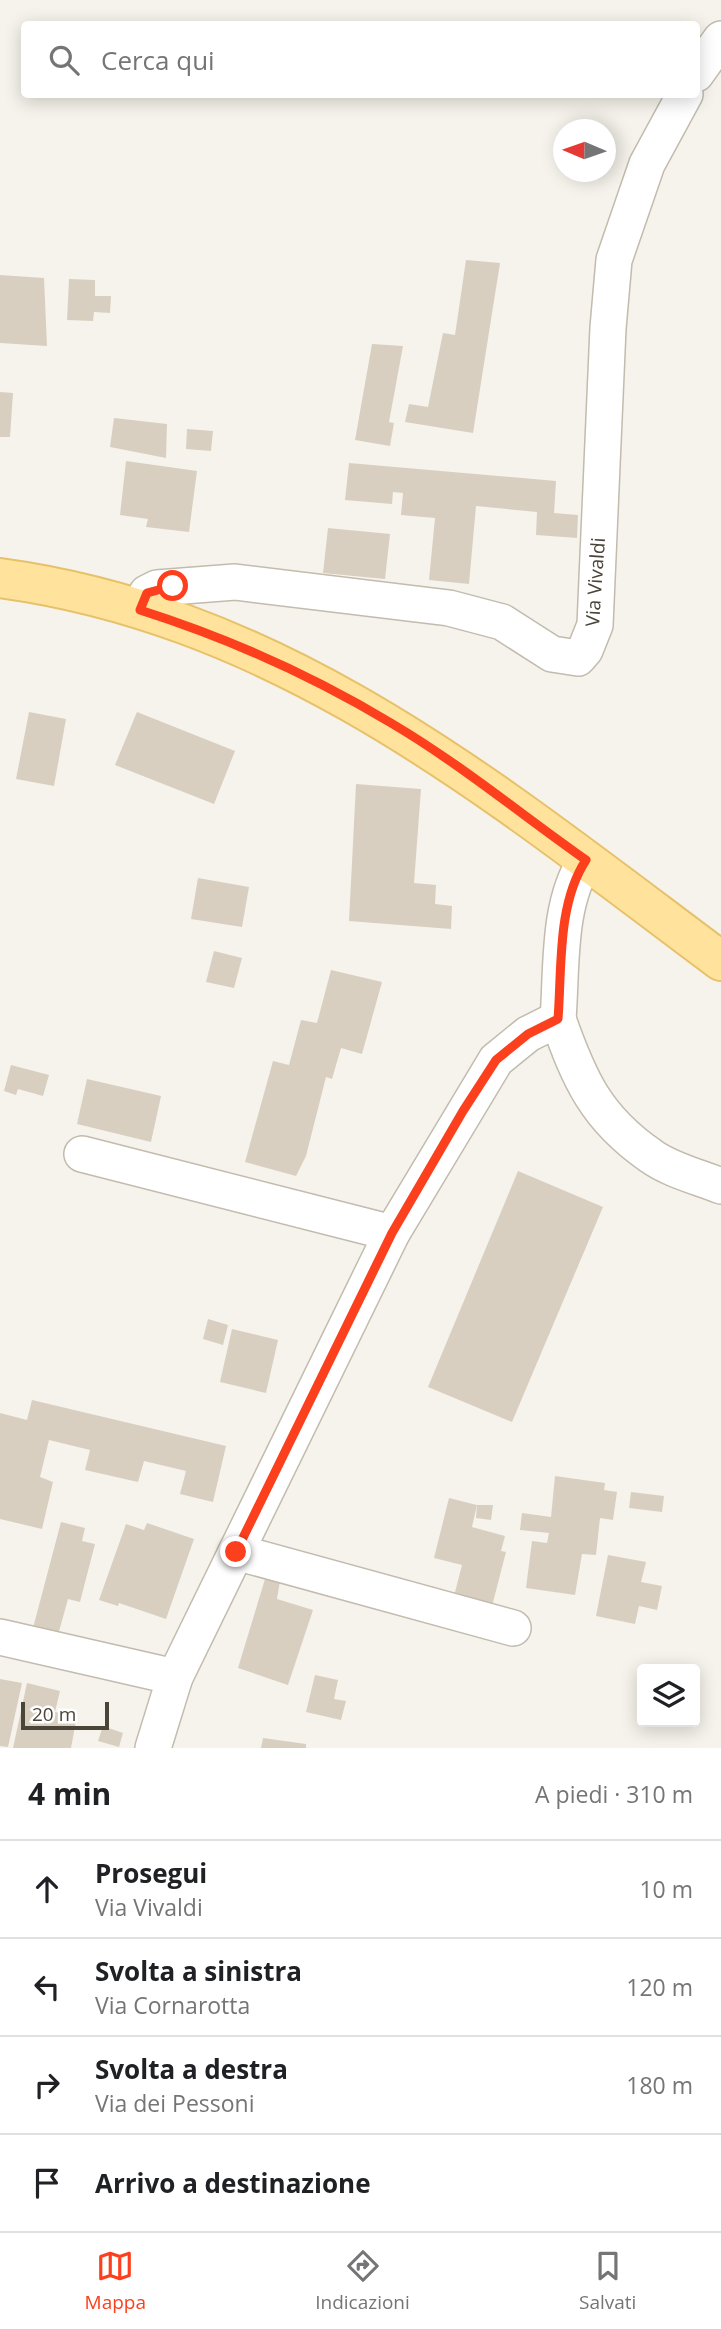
<!DOCTYPE html>
<html lang="it">
<head>
<meta charset="utf-8">
<style>
  :root { --surface:#fff; --page:#f2f2f2; --text:#202124; --muted:#757577; --line:#e0e0e0; --accent:#fc3f1d }
  body { margin:0; font-family:"Open Sans",sans-serif; background:var(--page); color:var(--text) }
  .controls { position:absolute; right:21px; bottom:21px; display:grid; overflow:hidden; border-radius:7px; box-shadow:0 4px 18px #0003 }
  .controls button { width:63px; height:63px; display:grid; place-items:center; padding:0; border:0; border-bottom:2px solid var(--line); background:var(--surface); color:var(--text); font:35px sans-serif }
  .compass { position:absolute; left:553px; top:119px; width:63px; height:63px; border-radius:50%; background:var(--surface); box-shadow:0 4px 18px #0003; rotate:272deg }
  .scale { position:absolute; left:21px; bottom:18px; width:88px; box-sizing:border-box; padding-left:7px; border:4px solid #4b4439; border-top:0; font-size:19px; line-height:24px; white-space:nowrap; color:#4b4439; -webkit-text-stroke:5px #fff; paint-order:stroke }
  .stop { position:absolute; width:21px; height:21px; margin:-16px; border:5px solid #fc3f1d; border-radius:50%; background:#fff }
  .stop.end { background:#fc3f1d; border-color:#fff; box-shadow:0 2px 7px #0008 }
  .list { margin:0; padding:0; list-style:none }
  h2 { display:flex; justify-content:space-between; align-items:center; height:91px; margin:0; padding:0 28px; font-size:30px }
  h2 small { font-size:23px; font-weight:400; color:var(--muted) }
  .list li { display:grid; grid-template-columns:46px 1fr auto; gap:21px; align-items:center; box-sizing:border-box; height:98px; padding:0 28px; border-top:2px solid var(--line) }
  .list b { display:block; font-size:26px; white-space:nowrap }
  .list p { margin:0; font-size:23px; white-space:nowrap; color:var(--muted) }
  .list em { font-size:23px; font-style:normal; color:var(--muted) }
  .icon { flex:none; width:38px; height:38px; fill:none; stroke:currentColor; stroke-width:2; stroke-linecap:round; stroke-linejoin:round }
  .map { position:relative; flex:none; width:721px; height:1748px; overflow:hidden }
  .search { position:absolute; background:var(--surface); box-shadow:0 4px 18px #0003; left:21px; right:21px; top:21px; height:77px; display:flex; align-items:center; gap:18px; box-sizing:border-box; padding:0 24px; border-radius:7px; color:var(--muted); font-size:26px }
  .sheet { height:483px; background:var(--surface) }
  nav { display:flex; justify-content:space-around; align-items:center; box-sizing:border-box; height:98px; border-top:2px solid var(--line); background:var(--surface); font-size:19px; color:var(--muted) }
  nav a { display:grid; justify-items:center; gap:4px }
  nav .on { color:var(--accent) }
  .map>svg:first-child { display:block }
</style>
</head>
<body>
<div class="map">
<svg width="721" height="1748" viewBox="0 0 721 1748">
  <rect width="100%" height="100%" fill="#f6f3ec"/>
  <!-- building -->
  <g fill="#d8cfc1">
    <polygon points="466,260 500,263 473,433 405,422 409,404 428,407 443,333 455,335"/>
    <polygon points="0,275 44,278 47,346 0,343"/>
    <polygon points="69,279 95,280 95,296 111,296 110,313 94,312 93,321 67,320"/>
    <polygon points="372,344 403,346 389,422 394,423 390,446 355,440"/>
    <polygon points="0,392 13,393 10,437 0,437"/>
    <polygon points="114,418 167,424 166,458 110,447"/>
    <polygon points="187,429 213,431 211,451 186,449"/>
    <polygon points="126,461 197,471 189,532 146,527 148,519 120,515"/>
    <polygon points="349,463 556,481 554,513 578,515 577,538 536,535 537,512 476,506 469,584 429,580 435,518 401,515 403,493 393,492 392,504 345,500"/>
    <polygon points="328,528 390,534 385,579 323,573"/>
    <polygon points="29,712 66,719 54,786 16,779"/>
    <polygon points="137,712 235,751 214,804 115,765"/>
    <polygon points="356,784 421,789 414,883 436,885 435,904 452,906 451,929 349,921"/>
    <polygon points="198,878 249,887 242,927 191,919"/>
    <polygon points="214,951 242,958 234,988 206,982"/>
    <polygon points="331,970 382,982 362,1054 341,1048 332,1079 326,1077 306,1156 296,1176 245,1162 273,1061 289,1065 301,1020 317,1023"/>
    <polygon points="11,1065 49,1075 43,1096 18,1089 16,1095 4,1091"/>
    <polygon points="87,1079 161,1096 151,1142 77,1124"/>
    <polygon points="518,1171 603,1207 512,1422 428,1387"/>
    <polygon points="208,1319 228,1325 223,1345 203,1339"/>
    <polygon points="232,1329 278,1340 266,1393 220,1382"/>
    <polygon points="32,1400 226,1446 213,1502 180,1494 186,1471 144,1461 138,1482 85,1470 90,1450 49,1440 40,1477 53,1482 42,1529 0,1519 0,1413 27,1420"/>
    <polygon points="555,1476 605,1483 604,1490 617,1492 613,1520 600,1518 596,1555 582,1554 575,1595 526,1588 532,1541 547,1543 549,1533 520,1530 522,1513 551,1517"/>
    <polygon points="631,1492 664,1496 662,1512 629,1508"/>
    <polygon points="449,1498 477,1505 472,1527 505,1536 501,1551 506,1552 491,1610 453,1600 462,1565 434,1558"/>
    <polygon points="477,1505 493,1505 491,1520 476,1518"/>
    <polygon points="61,1522 85,1528 82,1541 95,1544 80,1602 68,1599 58,1635 33,1628"/>
    <polygon points="147,1523 194,1539 166,1619 119,1603 118,1606 99,1600 126,1524 144,1530"/>
    <polygon points="608,1555 646,1562 641,1582 662,1586 657,1610 639,1606 635,1624 596,1616"/>
    <polygon points="265,1579 280,1581 277,1599 313,1610 288,1685 238,1668"/>
    <polygon points="315,1675 338,1680 334,1699 346,1701 341,1720 306,1712"/>
    <polygon points="0,1679 22,1683 8,1747 0,1746"/>
    <polygon points="27,1683 60,1691 55,1712 77,1716 71,1748 13,1748"/>
    <polygon points="103,1726 123,1733 119,1747 98,1741"/>
    <polygon points="263,1738 306,1744 306,1748 261,1748"/>
  </g>
  <g fill="none" stroke-linecap="round" stroke-linejoin="round">
    <defs>
      <g id="minor">
        <polyline points="696,74 721,39"/>
        <polyline points="140,610 147,593 157,588 235,582 449,608 502,622 552,654 578,658 585,650 595,625 608,328 614,260 647,164 685,94"/>
        <path d="M558,1019C579,1079 596,1118 651,1156C670,1170 699,1177 721,1186"/>
        <polyline points="82,1154 392,1233"/>
        <polyline points="236,1552 513,1628"/>
        <polyline points="0,1637 175,1677"/>
        <path d="M153,1748L175,1677L392,1233L496,1060L528,1034L558,1019C562,968 557,904 586,860"/>
      </g>
      <path id="major" d="M0,578C286,617 497,794 721,961"/>
    </defs>
    <!-- minor casing -->
    <use href="#minor" stroke="#c2bbae" stroke-width="38"/>
    <!-- major casing -->
    <use href="#major" stroke="#e6c16a" stroke-width="42"/>
    <!-- minor -->
    <use href="#minor" stroke="#fff" stroke-width="35"/>
    <!-- major -->
    <use href="#major" stroke="#ffe39c" stroke-width="38"/>
  </g>
  <g fill="none" stroke-linecap="round" stroke-linejoin="round">
    <!-- route -->
    <path stroke="#fc3f1d" stroke-width="9" d="M173,586L147,593L140,610C228,638 311,675 391,723C459,763 522,815 586,860C557,904 562,968 558,1019L528,1034L496,1060L463,1111L392,1233L236,1552"/>
  </g>
  <g text-anchor="middle" dominant-baseline="central" stroke-width="6" stroke-linejoin="round" paint-order="stroke">
    <!-- street labels -->
    <g font-size="19" fill="#4b4439" stroke="#fff">
      <text transform="translate(595 582) rotate(-86)">Via Vivaldi</text>
    </g>
  </g>
</svg>
<div class="controls">
<button><svg class="icon" aria-label="layers" viewBox="0 0 24 24"><path d="M12 4l9 5-9 5-9-5zM3 14l9 5 9-5"/></svg></button>
</div>
<svg class="compass" viewBox="-18 -18 36 36"><path d="M0-13l5 13h-10z" fill="#e53935"/><path d="M0 13l5-13h-10z" fill="#757577"/></svg>
<div class="scale">20 m</div>
<div class="stop" style="left:173px;top:586px"></div>
<div class="stop end" style="left:236px;top:1552px"></div>
<div class="search"><svg class="icon" aria-label="search" viewBox="0 0 24 24"><circle cx="10" cy="10" r="6"/><path d="M15 15l6 6"/></svg>Cerca qui</div>
</div>
<section class="sheet">
<h2>4 min<small>A piedi · 310 m</small></h2>
<ul class="list">
<li><svg class="icon" aria-label="ahead" viewBox="0 0 24 24"><path d="M12 20V5M6 11l6-6 6 6"/></svg><div><b>Prosegui</b><p>Via Vivaldi</p></div><em>10 m</em></li>
<li><svg class="icon" aria-label="left" viewBox="0 0 24 24"><path d="M17 20v-9H6M10 6l-5 5 5 5"/></svg><div><b>Svolta a sinistra</b><p>Via Cornarotta</p></div><em>120 m</em></li>
<li><svg class="icon" aria-label="right" viewBox="0 0 24 24"><path d="M7 20v-9h11M14 6l5 5-5 5"/></svg><div><b>Svolta a destra</b><p>Via dei Pessoni</p></div><em>180 m</em></li>
<li><svg class="icon" aria-label="arrive" viewBox="0 0 24 24"><path d="M6 21V4h12l-3 4 3 4H6"/></svg><div><b>Arrivo a destinazione</b></div></li>
</ul>
</section>
<nav>
<a class="on"><svg class="icon" aria-label="map" viewBox="0 0 24 24"><path d="M3 6l6-2 6 2 6-2v14l-6 2-6-2-6 2zM9 4v14M15 6v14"/></svg>Mappa</a>
<a><svg class="icon" aria-label="directions" viewBox="0 0 24 24"><path d="M12 3l9 9-9 9-9-9zM9 14v-3h6M13 9l2 2-2 2"/></svg>Indicazioni</a>
<a><svg class="icon" aria-label="saved" viewBox="0 0 24 24"><path d="M7 4h10v16l-5-4-5 4z"/></svg>Salvati</a>
</nav>
</body>
</html>
